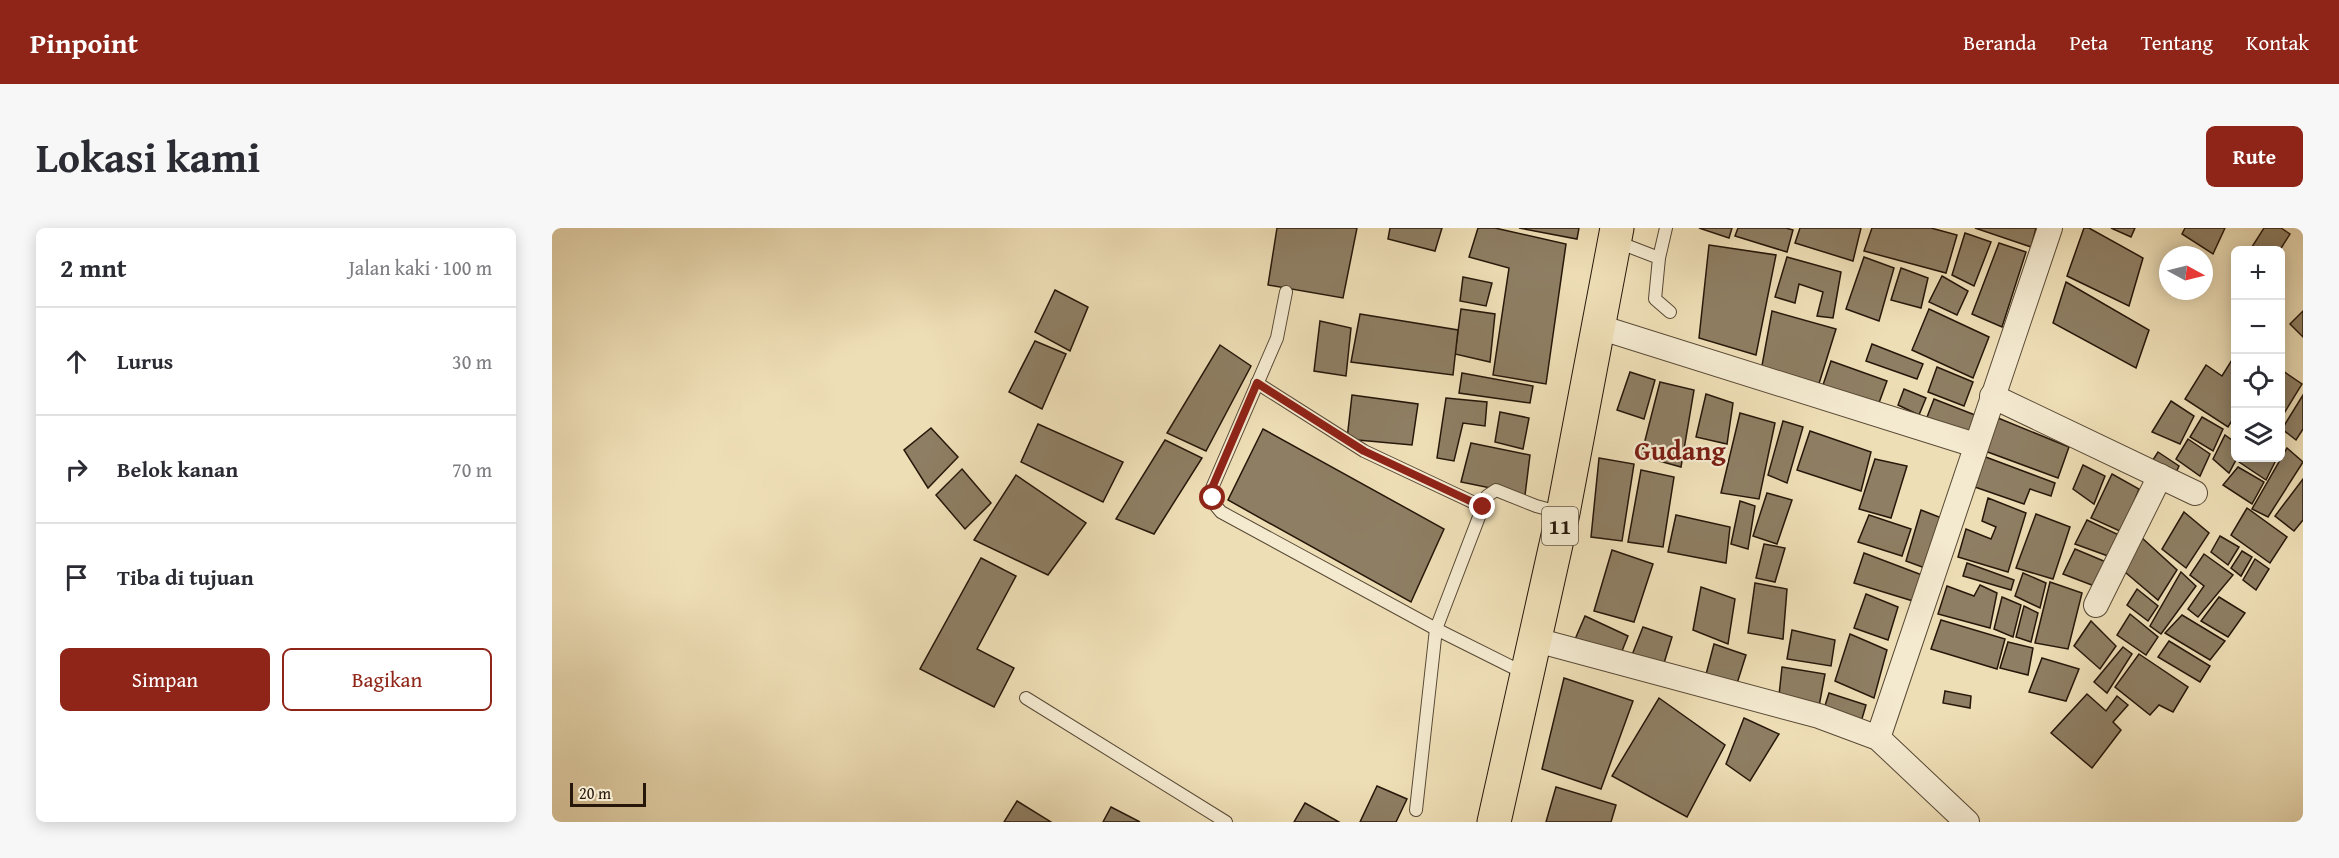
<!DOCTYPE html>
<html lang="id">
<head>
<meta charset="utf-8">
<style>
  :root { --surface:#fff; --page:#f7f7f7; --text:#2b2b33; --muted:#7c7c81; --line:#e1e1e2; --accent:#8f2418 }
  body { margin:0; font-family:"Gentium Book Plus",serif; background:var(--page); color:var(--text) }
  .controls { position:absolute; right:18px; top:18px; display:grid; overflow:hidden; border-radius:9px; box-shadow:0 3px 15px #0003 }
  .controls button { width:54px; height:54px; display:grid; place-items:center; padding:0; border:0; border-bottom:2px solid var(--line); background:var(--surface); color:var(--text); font:30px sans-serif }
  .compass { position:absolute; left:1607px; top:18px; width:54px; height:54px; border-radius:50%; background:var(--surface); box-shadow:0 3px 15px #0003; rotate:97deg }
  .scale { position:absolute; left:18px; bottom:15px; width:76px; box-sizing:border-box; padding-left:6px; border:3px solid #26170a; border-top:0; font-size:16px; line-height:21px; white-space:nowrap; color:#26170a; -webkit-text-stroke:4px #f4ead0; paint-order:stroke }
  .stop { position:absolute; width:18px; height:18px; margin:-14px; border:4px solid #8f2418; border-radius:50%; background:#fff }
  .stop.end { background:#8f2418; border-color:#fff; box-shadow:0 2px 6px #0008 }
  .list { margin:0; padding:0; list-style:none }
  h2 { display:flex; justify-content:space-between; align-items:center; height:78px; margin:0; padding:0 24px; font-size:26px }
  h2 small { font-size:20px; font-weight:400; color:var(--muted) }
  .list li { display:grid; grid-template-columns:39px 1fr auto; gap:18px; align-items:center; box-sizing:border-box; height:108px; padding:0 24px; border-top:2px solid var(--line) }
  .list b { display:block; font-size:22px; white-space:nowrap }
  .list em { font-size:20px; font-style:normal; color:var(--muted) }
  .actions { display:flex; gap:12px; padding:18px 24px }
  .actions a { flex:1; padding:14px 0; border:2px solid var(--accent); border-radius:9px; text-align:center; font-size:21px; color:var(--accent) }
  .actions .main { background:var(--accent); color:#fff }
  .icon { flex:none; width:33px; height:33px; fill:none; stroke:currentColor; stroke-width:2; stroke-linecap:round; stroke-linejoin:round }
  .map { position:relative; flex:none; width:1751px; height:594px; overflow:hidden; border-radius:9px }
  header { display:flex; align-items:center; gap:36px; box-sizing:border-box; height:84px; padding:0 30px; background:var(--accent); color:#fff }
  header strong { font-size:28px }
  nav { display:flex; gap:33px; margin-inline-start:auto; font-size:21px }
  .intro { display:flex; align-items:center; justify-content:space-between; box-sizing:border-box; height:144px; padding:0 36px }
  h1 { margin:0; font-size:42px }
  .button { padding:15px 27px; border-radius:9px; background:var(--accent); color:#fff; font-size:21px; font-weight:700 }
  main { display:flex; gap:36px; padding:0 36px }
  aside { flex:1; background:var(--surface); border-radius:9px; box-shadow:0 3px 15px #0003 }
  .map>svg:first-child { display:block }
</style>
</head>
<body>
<header>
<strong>Pinpoint</strong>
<nav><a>Beranda</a><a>Peta</a><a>Tentang</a><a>Kontak</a></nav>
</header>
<div class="intro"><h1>Lokasi kami</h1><a class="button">Rute</a></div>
<main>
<aside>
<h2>2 mnt<small>Jalan kaki · 100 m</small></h2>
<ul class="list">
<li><svg class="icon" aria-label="ahead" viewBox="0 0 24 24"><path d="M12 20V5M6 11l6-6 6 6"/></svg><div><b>Lurus</b></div><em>30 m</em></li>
<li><svg class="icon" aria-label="right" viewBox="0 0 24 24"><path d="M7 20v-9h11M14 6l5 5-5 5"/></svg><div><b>Belok kanan</b></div><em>70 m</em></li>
<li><svg class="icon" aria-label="arrive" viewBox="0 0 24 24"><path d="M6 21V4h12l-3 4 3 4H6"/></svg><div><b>Tiba di tujuan</b></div></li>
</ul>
<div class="actions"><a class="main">Simpan</a><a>Bagikan</a></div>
</aside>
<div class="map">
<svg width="1751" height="594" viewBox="0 0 1751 594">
  <rect width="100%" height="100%" fill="#eedeb6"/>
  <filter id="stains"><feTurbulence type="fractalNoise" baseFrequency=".00333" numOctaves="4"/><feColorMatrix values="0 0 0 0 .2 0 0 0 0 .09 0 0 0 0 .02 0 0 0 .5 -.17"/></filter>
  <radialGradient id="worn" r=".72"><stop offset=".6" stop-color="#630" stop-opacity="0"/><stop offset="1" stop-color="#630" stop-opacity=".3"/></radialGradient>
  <!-- building -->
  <g fill="#8e7e63" stroke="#26170a" stroke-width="1.5">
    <polygon points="725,0 805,0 791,70 716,57"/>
    <polygon points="838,0 890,0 883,23 836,11"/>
    <polygon points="926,0 943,0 1014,16 994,156 941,147 957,40 917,29"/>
    <polygon points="967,0 1027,0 1025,11"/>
    <polygon points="1147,0 1180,0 1177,10"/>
    <polygon points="1186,0 1234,0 1241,2 1235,24 1183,8"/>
    <polygon points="1248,0 1309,0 1301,33 1243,15"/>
    <polygon points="1320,0 1379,0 1405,7 1394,45 1312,23"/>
    <polygon points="1423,0 1484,0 1479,19"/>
    <polygon points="1532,0 1537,0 1591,30 1577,78 1515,48"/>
    <polygon points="1559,0 1583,0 1579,9"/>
    <polygon points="1633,0 1673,0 1661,26 1630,6"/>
    <polygon points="1712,0 1729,0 1738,6 1728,22 1698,22"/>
    <polygon points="1413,5 1439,14 1422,58 1400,47"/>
    <polygon points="1447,15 1474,24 1450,99 1420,86"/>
    <polygon points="1157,17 1224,27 1204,127 1147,110"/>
    <polygon points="1235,29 1289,44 1281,90 1265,88 1271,64 1247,56 1243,75 1223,69"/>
    <polygon points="1312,29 1342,40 1327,93 1294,81"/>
    <polygon points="1349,40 1376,50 1369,80 1339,72"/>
    <polygon points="1390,48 1416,63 1405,87 1377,74"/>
    <polygon points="911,49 940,55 934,78 908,73"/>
    <polygon points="1514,54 1597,102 1584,140 1501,95"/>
    <polygon points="503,62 536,79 518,123 483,104"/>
    <polygon points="909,81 943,86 938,134 903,126"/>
    <polygon points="1377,81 1437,109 1421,150 1360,122"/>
    <polygon points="1220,83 1284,101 1265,162 1209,143"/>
    <polygon points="1751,83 1751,109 1738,96"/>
    <polygon points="808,86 906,102 901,147 799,134"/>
    <polygon points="768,93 799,100 794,148 762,143"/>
    <polygon points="483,113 514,126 490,181 457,164"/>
    <polygon points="1320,116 1371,136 1365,151 1314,133"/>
    <polygon points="668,117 699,138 654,223 615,205"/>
    <polygon points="1683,127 1684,186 1676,199 1633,171 1654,137 1670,148"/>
    <polygon points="1279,133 1335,153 1324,183 1269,163"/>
    <polygon points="1385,139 1421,154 1412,178 1376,164"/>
    <polygon points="1731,143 1750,156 1728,192 1728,146"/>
    <polygon points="1078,144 1103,152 1092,191 1065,182"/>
    <polygon points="910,145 981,158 978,175 907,165"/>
    <polygon points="1108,154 1142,162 1129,239 1089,228"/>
    <polygon points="1352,161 1374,170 1367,187 1346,177"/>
    <polygon points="1154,166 1181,175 1175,216 1144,209"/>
    <polygon points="800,167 866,176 860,217 795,211"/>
    <polygon points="1751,167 1751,201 1744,212 1730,201"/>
    <polygon points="894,170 935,174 933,198 911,195 902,233 885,230"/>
    <polygon points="1382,171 1423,187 1417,211 1372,197"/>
    <polygon points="1619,173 1642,188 1628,216 1600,204"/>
    <polygon points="948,184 977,190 971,221 943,214"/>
    <polygon points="1188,185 1223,195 1207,271 1169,265"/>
    <polygon points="1650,189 1671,201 1661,223 1638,209"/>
    <polygon points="1446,190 1517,219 1506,250 1433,223"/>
    <polygon points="1231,193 1251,199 1235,255 1216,247"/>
    <polygon points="486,196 571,234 551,274 469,234"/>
    <polygon points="379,200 406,229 376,260 352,222"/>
    <polygon points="711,201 892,301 859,374 676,272"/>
    <polygon points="1258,203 1319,224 1309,263 1245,242"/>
    <polygon points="1673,207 1684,215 1685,230 1677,245 1661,231"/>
    <polygon points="1636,211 1658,226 1648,248 1624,231"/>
    <polygon points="613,212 650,230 602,306 564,291"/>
    <polygon points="919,215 978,227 973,267 909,254"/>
    <polygon points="1735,220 1751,234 1716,289 1700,281"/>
    <polygon points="1606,224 1627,238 1621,251 1597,238"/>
    <polygon points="1431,228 1503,255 1499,268 1478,261 1472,276 1420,258"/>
    <polygon points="1047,230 1082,236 1070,313 1039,309"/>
    <polygon points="1691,230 1725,230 1714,252 1687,234"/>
    <polygon points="1323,231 1355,238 1339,290 1307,281"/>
    <polygon points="1531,237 1553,248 1542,276 1521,261"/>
    <polygon points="1686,239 1712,254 1700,276 1671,257"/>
    <polygon points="410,241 439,275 413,301 384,267"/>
    <polygon points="1089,242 1122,249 1111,319 1076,314"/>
    <polygon points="1560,246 1587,261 1570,304 1539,290"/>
    <polygon points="464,247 534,295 496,347 422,312"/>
    <polygon points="1751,251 1751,292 1742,303 1723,288"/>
    <polygon points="1215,265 1240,272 1225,316 1201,308"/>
    <polygon points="1436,270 1474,285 1456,344 1406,329 1414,301 1439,311 1444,299 1430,293"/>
    <polygon points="1188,273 1203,278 1196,321 1179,316"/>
    <polygon points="1695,280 1735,309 1718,335 1679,307"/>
    <polygon points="1369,282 1392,291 1373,340 1354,333"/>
    <polygon points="1632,284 1657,305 1634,340 1610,321"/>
    <polygon points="1484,286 1518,299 1501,351 1464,340"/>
    <polygon points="1124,287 1178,299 1174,335 1116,324"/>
    <polygon points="1317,287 1359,301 1350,328 1306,314"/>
    <polygon points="1535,292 1567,307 1556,328 1523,316"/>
    <polygon points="1668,308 1687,319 1676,337 1659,324"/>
    <polygon points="1589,309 1625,342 1606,372 1567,339"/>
    <polygon points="1212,316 1233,320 1223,354 1204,350"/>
    <polygon points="1523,321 1554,334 1545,359 1511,346"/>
    <polygon points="1060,322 1101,336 1082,394 1042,383"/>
    <polygon points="1690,323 1700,329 1689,348 1679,340"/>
    <polygon points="1312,325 1370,347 1361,373 1302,355"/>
    <polygon points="1652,326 1681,347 1646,389 1636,381 1652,358 1638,347"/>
    <polygon points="429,330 464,348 425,421 462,440 442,479 368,441"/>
    <polygon points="1703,331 1717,341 1704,362 1691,352"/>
    <polygon points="1415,335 1462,352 1459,362 1411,348"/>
    <polygon points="1629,344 1644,358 1609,406 1598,398"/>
    <polygon points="1471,345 1494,355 1488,380 1463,368"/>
    <polygon points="1498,354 1530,365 1516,421 1483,415"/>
    <polygon points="1203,355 1235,361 1231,411 1196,405"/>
    <polygon points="1428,357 1445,365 1438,400 1386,386 1395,358 1422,368"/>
    <polygon points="1149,359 1183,371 1176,416 1141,402"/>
    <polygon points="1585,361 1606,378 1596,393 1575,377"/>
    <polygon points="1314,366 1346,379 1336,412 1302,400"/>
    <polygon points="1450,369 1469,377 1461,409 1442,401"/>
    <polygon points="1667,369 1693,385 1676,409 1649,393"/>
    <polygon points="1472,378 1486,385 1479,414 1464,409"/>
    <polygon points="1578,386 1606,409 1594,427 1565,407"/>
    <polygon points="1630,387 1673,413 1658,432 1613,405"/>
    <polygon points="1033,388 1076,408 1066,433 1021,416"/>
    <polygon points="1389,392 1453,411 1445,441 1379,421"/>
    <polygon points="1539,393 1564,418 1548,441 1522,418"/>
    <polygon points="1091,399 1120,409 1109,445 1078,432"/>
    <polygon points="1240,402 1283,412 1279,438 1235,431"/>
    <polygon points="1298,406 1335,422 1322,470 1283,453"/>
    <polygon points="1617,413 1658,438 1648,454 1606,429"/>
    <polygon points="1456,414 1481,420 1476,447 1448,440"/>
    <polygon points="1162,416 1194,427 1182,465 1152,454"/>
    <polygon points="1571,419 1580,426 1555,465 1542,454"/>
    <polygon points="1587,426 1636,459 1621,484 1607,477 1598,487 1563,459"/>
    <polygon points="1490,430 1527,441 1514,473 1477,464"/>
    <polygon points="1230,439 1273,446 1266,484 1226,477"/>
    <polygon points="1012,450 1081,473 1049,561 990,541"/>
    <polygon points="1393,463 1419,468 1418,480 1391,475"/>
    <polygon points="1277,465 1314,477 1307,501 1270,487"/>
    <polygon points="1535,466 1554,483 1565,468 1576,477 1561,494 1569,502 1540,540 1499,505"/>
    <polygon points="1107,470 1173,517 1135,589 1060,548"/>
    <polygon points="1192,490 1227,506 1198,553 1174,536"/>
    <polygon points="825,558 855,571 844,594 808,594"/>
    <polygon points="1004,559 1064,577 1059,594 994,594"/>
    <polygon points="465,573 499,594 452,594"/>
    <polygon points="753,575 787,594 742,594"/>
    <polygon points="559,579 588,594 551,594"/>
  </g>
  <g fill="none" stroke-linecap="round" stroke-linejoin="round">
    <defs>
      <g id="lane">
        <polyline points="1063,13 1107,30 1103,71 1118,84"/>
        <polyline points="1107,30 1114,0"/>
        <polyline points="734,64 725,110 660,260 664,278 669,284 884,401 974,446"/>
        <polyline points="705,155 812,223 931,279"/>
        <polyline points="474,470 674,594"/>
        <polyline points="864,582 884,401 935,268 944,262 984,278 1010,285"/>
      </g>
      <g id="street">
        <polyline points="1047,99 1423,217"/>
        <polyline points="1440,168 1643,265"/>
        <polyline points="1544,377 1608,248"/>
        <polyline points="984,412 1267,488 1326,510 1415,594"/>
        <polyline points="1326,510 1498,0"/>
      </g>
      <polyline id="highway" points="942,594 1011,285 1065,0"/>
    </defs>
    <!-- lane casing -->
    <use href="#lane" stroke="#584935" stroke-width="14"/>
    <!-- street casing -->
    <use href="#street" stroke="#584935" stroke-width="26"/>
    <!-- highway casing -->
    <use href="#highway" stroke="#26170a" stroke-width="35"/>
    <!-- lane -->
    <use href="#lane" stroke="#f4ead0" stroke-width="12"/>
    <!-- street -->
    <use href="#street" stroke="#f4ead0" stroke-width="24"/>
    <!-- highway -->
    <use href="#highway" stroke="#eedeb6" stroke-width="33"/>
  </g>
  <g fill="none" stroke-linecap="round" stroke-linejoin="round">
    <!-- route -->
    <polyline stroke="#8f2418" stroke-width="8" points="661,270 660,260 705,155 812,223 931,279"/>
  </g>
  <g text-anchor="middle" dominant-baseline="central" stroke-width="4.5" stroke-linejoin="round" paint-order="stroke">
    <!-- shield labels -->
    <rect fill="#f4ead0" stroke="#645645" stroke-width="1.5" x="990" y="279" width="36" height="38" rx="4.5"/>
    <g font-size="22" font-weight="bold" fill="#26170a">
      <text x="1008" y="298">11</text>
    </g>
    <!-- quarter labels -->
    <g font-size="27" font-weight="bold" fill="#7a1f14" stroke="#f4ead0">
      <text x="1128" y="222">Gudang</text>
    </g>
  </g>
  <rect width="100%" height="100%" filter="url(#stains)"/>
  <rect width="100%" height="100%" fill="url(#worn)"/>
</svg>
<div class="controls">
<button>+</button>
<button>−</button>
<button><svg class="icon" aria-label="locate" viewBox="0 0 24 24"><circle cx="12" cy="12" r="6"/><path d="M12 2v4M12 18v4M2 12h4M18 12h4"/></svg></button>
<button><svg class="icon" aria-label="layers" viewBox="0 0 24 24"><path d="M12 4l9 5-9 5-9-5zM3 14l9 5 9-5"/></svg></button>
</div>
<svg class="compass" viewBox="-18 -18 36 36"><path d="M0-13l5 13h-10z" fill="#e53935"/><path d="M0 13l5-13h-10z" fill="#7c7c81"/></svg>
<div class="scale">20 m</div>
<div class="stop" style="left:661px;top:270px"></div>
<div class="stop end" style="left:931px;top:279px"></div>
</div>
</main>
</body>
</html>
